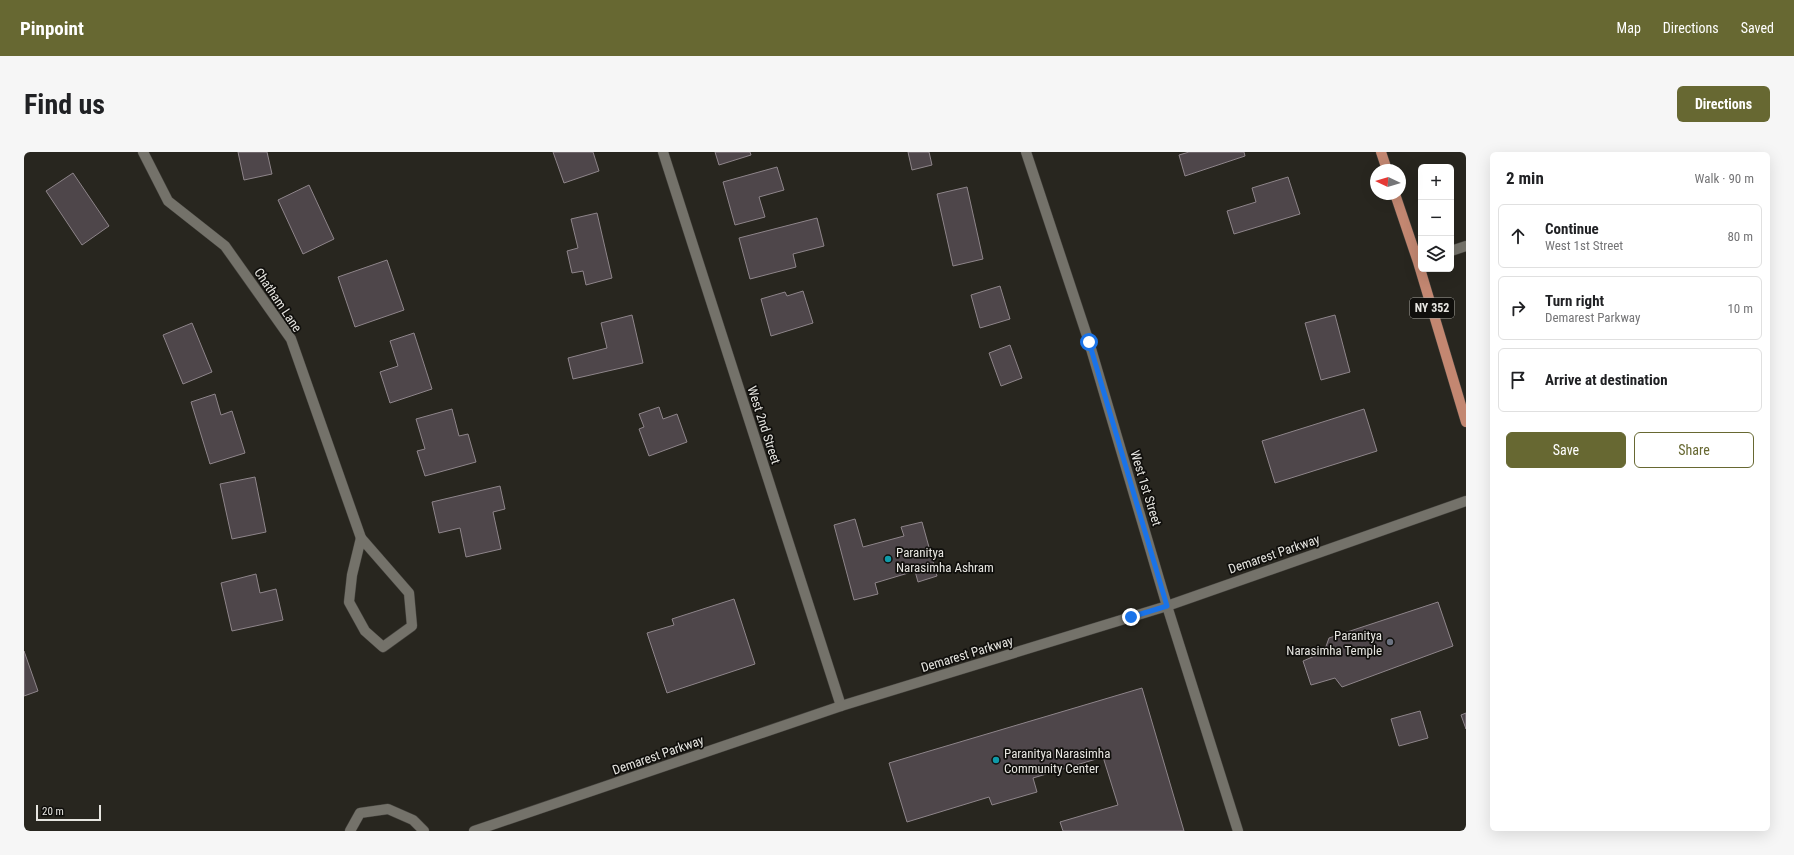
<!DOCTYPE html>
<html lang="en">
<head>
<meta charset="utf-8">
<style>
  :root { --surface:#fff; --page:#f6f6f6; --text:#202124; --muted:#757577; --line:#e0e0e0; --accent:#676832 }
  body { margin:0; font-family:"Roboto Condensed",sans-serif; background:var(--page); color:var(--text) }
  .controls { position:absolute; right:12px; top:12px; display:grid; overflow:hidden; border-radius:6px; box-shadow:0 4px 16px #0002 }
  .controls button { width:36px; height:36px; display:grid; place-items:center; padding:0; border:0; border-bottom:1px solid var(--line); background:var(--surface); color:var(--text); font:20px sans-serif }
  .compass { position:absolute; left:1346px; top:12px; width:36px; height:36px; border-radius:50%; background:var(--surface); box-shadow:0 4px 16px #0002; rotate:274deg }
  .scale { position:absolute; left:12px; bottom:10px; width:65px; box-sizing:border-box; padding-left:4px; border:2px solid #e6e5e0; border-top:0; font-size:11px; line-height:14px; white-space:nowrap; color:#e6e5e0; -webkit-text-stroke:3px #100f0c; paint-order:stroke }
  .stop { position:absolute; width:12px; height:12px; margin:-9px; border:3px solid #1a73e8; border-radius:50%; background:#fff }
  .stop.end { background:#1a73e8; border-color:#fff; box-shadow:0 1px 4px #0008 }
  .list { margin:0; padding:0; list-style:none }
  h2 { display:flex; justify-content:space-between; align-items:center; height:52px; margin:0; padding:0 16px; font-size:17px }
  h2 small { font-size:13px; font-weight:400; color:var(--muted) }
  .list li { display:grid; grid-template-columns:26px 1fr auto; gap:12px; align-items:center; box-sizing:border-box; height:64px; margin:0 8px 8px; padding:0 8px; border:1px solid var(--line); border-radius:6px }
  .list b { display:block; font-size:15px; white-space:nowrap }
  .list p { margin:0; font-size:13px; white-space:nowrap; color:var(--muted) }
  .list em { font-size:13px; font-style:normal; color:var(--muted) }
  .actions { display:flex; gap:8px; padding:12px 16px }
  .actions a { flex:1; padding:9px 0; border:1px solid var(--accent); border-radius:6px; text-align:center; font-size:14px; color:var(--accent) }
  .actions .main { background:var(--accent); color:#fff }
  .icon { flex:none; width:22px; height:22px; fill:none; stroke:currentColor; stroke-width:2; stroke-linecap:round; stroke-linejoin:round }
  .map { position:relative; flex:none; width:1442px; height:679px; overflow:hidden; border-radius:6px }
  header { display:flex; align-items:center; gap:24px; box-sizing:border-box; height:56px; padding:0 20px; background:var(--accent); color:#fff }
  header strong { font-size:19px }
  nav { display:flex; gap:22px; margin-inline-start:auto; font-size:14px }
  .intro { display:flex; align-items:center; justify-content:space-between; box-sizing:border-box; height:96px; padding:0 24px }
  h1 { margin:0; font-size:28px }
  .button { padding:10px 18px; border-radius:6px; background:var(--accent); color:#fff; font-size:14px; font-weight:700 }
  main { display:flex; gap:24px; padding:0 24px }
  aside { flex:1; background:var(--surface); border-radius:6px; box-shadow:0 4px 16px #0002 }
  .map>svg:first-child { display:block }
</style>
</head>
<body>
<header>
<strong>Pinpoint</strong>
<nav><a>Map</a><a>Directions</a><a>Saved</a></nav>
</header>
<div class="intro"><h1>Find us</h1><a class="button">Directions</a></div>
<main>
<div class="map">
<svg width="1442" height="679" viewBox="0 0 1442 679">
  <rect width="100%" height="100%" fill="#28261f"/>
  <!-- building -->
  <g fill="#4e464a" stroke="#8e858a">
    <polygon points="214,0 243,0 248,22 220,28"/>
    <polygon points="529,0 569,0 575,19 540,31"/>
    <polygon points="691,0 726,0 727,3 695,13"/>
    <polygon points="884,0 905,0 908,13 888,18"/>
    <polygon points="1165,0 1220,0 1221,4 1161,24 1155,3"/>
    <polygon points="753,15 760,38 735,45 741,65 711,73 699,30"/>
    <polygon points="49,21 85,74 58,93 22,39"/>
    <polygon points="1264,25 1276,62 1210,82 1203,59 1232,50 1228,36"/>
    <polygon points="285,33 310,87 279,102 254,48"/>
    <polygon points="943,35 959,107 929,114 913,42"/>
    <polygon points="573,61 588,126 562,133 559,119 548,121 543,99 554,96 547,67"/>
    <polygon points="793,66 800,94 769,102 772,115 726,127 715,86"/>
    <polygon points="363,108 380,158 331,175 314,125"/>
    <polygon points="976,134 986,167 956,176 947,143"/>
    <polygon points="779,139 789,171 747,184 737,147 761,140 763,144"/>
    <polygon points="608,163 619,211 549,227 544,206 583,196 577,171"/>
    <polygon points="1311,163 1326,220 1297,228 1281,171"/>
    <polygon points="168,171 188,220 159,232 139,183"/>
    <polygon points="390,181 408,237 366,251 356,220 374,214 366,189"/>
    <polygon points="986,193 998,226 977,234 965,201"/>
    <polygon points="191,242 197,263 208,259 221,301 186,312 167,250"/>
    <polygon points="635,255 639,267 653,262 663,290 625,304 615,277 620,275 615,262"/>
    <polygon points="428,257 435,284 444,282 452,310 401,324 393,299 401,297 392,267"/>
    <polygon points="1340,257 1353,299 1251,331 1238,289"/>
    <polygon points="231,325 242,380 208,387 196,332"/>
    <polygon points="476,334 481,357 469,360 477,397 442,405 436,376 415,381 408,350"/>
    <polygon points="831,367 839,395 880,384 877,375 898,370 913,424 894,430 891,419 851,431 854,442 830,448 810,373"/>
    <polygon points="232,422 236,441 252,437 259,468 208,479 197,431"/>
    <polygon points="710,447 731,512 643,541 623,481 650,473 648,467"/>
    <polygon points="1414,450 1429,494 1318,535 1311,526 1287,533 1279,509 1300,500 1305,486"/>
    <polygon points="0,499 14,539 0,544"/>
    <polygon points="1118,536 1160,679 1039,679 1036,670 1094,653 1079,605 1009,626 1013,640 968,653 965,645 883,670 865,611"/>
    <polygon points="1396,559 1404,586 1375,594 1367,567"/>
    <polygon points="1442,561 1442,577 1437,563"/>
  </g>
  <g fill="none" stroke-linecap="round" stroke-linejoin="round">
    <defs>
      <g id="minor">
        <polyline points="119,0 144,49 201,94 267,187 337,386"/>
        <polyline points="639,0 817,554"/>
        <polyline points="1002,0 1065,190 1143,454 1214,679"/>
        <polyline points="1427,99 1442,94"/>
        <polygon points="337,386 385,441 388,474 359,495 341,479 325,450 328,423"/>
        <polyline points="326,679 336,661 364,657 389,668 400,679"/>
        <polyline points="450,679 817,554 1143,454 1442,349"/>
      </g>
      <g id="primary">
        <polyline points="1357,0 1363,18"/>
        <polyline points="1371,42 1394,110 1442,270"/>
      </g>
    </defs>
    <!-- minor casing -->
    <use href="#minor" stroke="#44423d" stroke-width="11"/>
    <!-- primary casing -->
    <use href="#primary" stroke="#44423d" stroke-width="11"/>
    <!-- minor -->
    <use href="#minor" stroke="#74726a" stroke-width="10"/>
    <!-- primary -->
    <use href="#primary" stroke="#c38771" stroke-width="10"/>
  </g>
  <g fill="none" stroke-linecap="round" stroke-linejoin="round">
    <!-- route -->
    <polyline stroke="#1a73e8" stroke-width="5" points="1065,190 1143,454 1107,465"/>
  </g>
  <!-- markers -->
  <g fill="#0f9aa8" stroke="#100f0c" stroke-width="1.5">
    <circle cx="864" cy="407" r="4"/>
    <circle cx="972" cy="608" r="4"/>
  </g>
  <circle fill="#6b7280" stroke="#100f0c" stroke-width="1.5" cx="1366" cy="490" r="4"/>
  <g text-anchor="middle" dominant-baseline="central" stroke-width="3.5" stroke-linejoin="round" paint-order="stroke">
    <!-- shield labels -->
    <rect fill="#100f0c" stroke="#a6a5a0" stroke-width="1" x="1386" y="146" width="44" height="20" rx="3"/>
    <g font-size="12" font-weight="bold" fill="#e6e5e0">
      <text x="1408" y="156">NY 352</text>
    </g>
    <!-- street labels -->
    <g font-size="13" fill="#e6e5e0" stroke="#100f0c">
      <text transform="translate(254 148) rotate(56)">Chatham Lane</text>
      <text transform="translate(740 273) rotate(72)">West 2nd Street</text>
      <text transform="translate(1122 336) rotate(73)">West 1st Street</text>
      <text transform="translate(1250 402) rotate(-19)">Demarest Parkway</text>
      <text transform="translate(943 502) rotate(-17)">Demarest Parkway</text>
      <text transform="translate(634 603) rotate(-19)">Demarest Parkway</text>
    </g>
    <!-- poi labels -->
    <g font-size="13" fill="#e6e5e0" stroke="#100f0c" text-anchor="start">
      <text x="872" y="400">Paranitya<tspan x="872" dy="15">Narasimha Ashram</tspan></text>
      <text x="1358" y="483" text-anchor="end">Paranitya<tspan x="1358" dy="15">Narasimha Temple</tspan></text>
      <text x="980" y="601">Paranitya Narasimha<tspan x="980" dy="15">Community Center</tspan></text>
    </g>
  </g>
</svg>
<div class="controls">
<button>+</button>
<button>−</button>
<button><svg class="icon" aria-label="layers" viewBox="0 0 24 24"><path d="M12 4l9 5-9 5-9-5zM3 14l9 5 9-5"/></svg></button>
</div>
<svg class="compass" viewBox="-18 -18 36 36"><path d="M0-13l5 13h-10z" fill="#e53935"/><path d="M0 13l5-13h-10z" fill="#757577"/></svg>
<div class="scale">20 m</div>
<div class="stop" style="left:1065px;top:190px"></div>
<div class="stop end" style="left:1107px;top:465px"></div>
</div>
<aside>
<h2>2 min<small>Walk · 90 m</small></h2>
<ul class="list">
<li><svg class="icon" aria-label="ahead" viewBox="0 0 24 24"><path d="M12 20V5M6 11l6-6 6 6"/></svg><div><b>Continue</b><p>West 1st Street</p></div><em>80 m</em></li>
<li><svg class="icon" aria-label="right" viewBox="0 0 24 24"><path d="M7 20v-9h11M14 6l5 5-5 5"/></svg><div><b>Turn right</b><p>Demarest Parkway</p></div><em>10 m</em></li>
<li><svg class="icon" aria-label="arrive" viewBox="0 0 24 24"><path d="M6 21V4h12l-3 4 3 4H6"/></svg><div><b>Arrive at destination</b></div></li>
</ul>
<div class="actions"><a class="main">Save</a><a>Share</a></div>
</aside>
</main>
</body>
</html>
